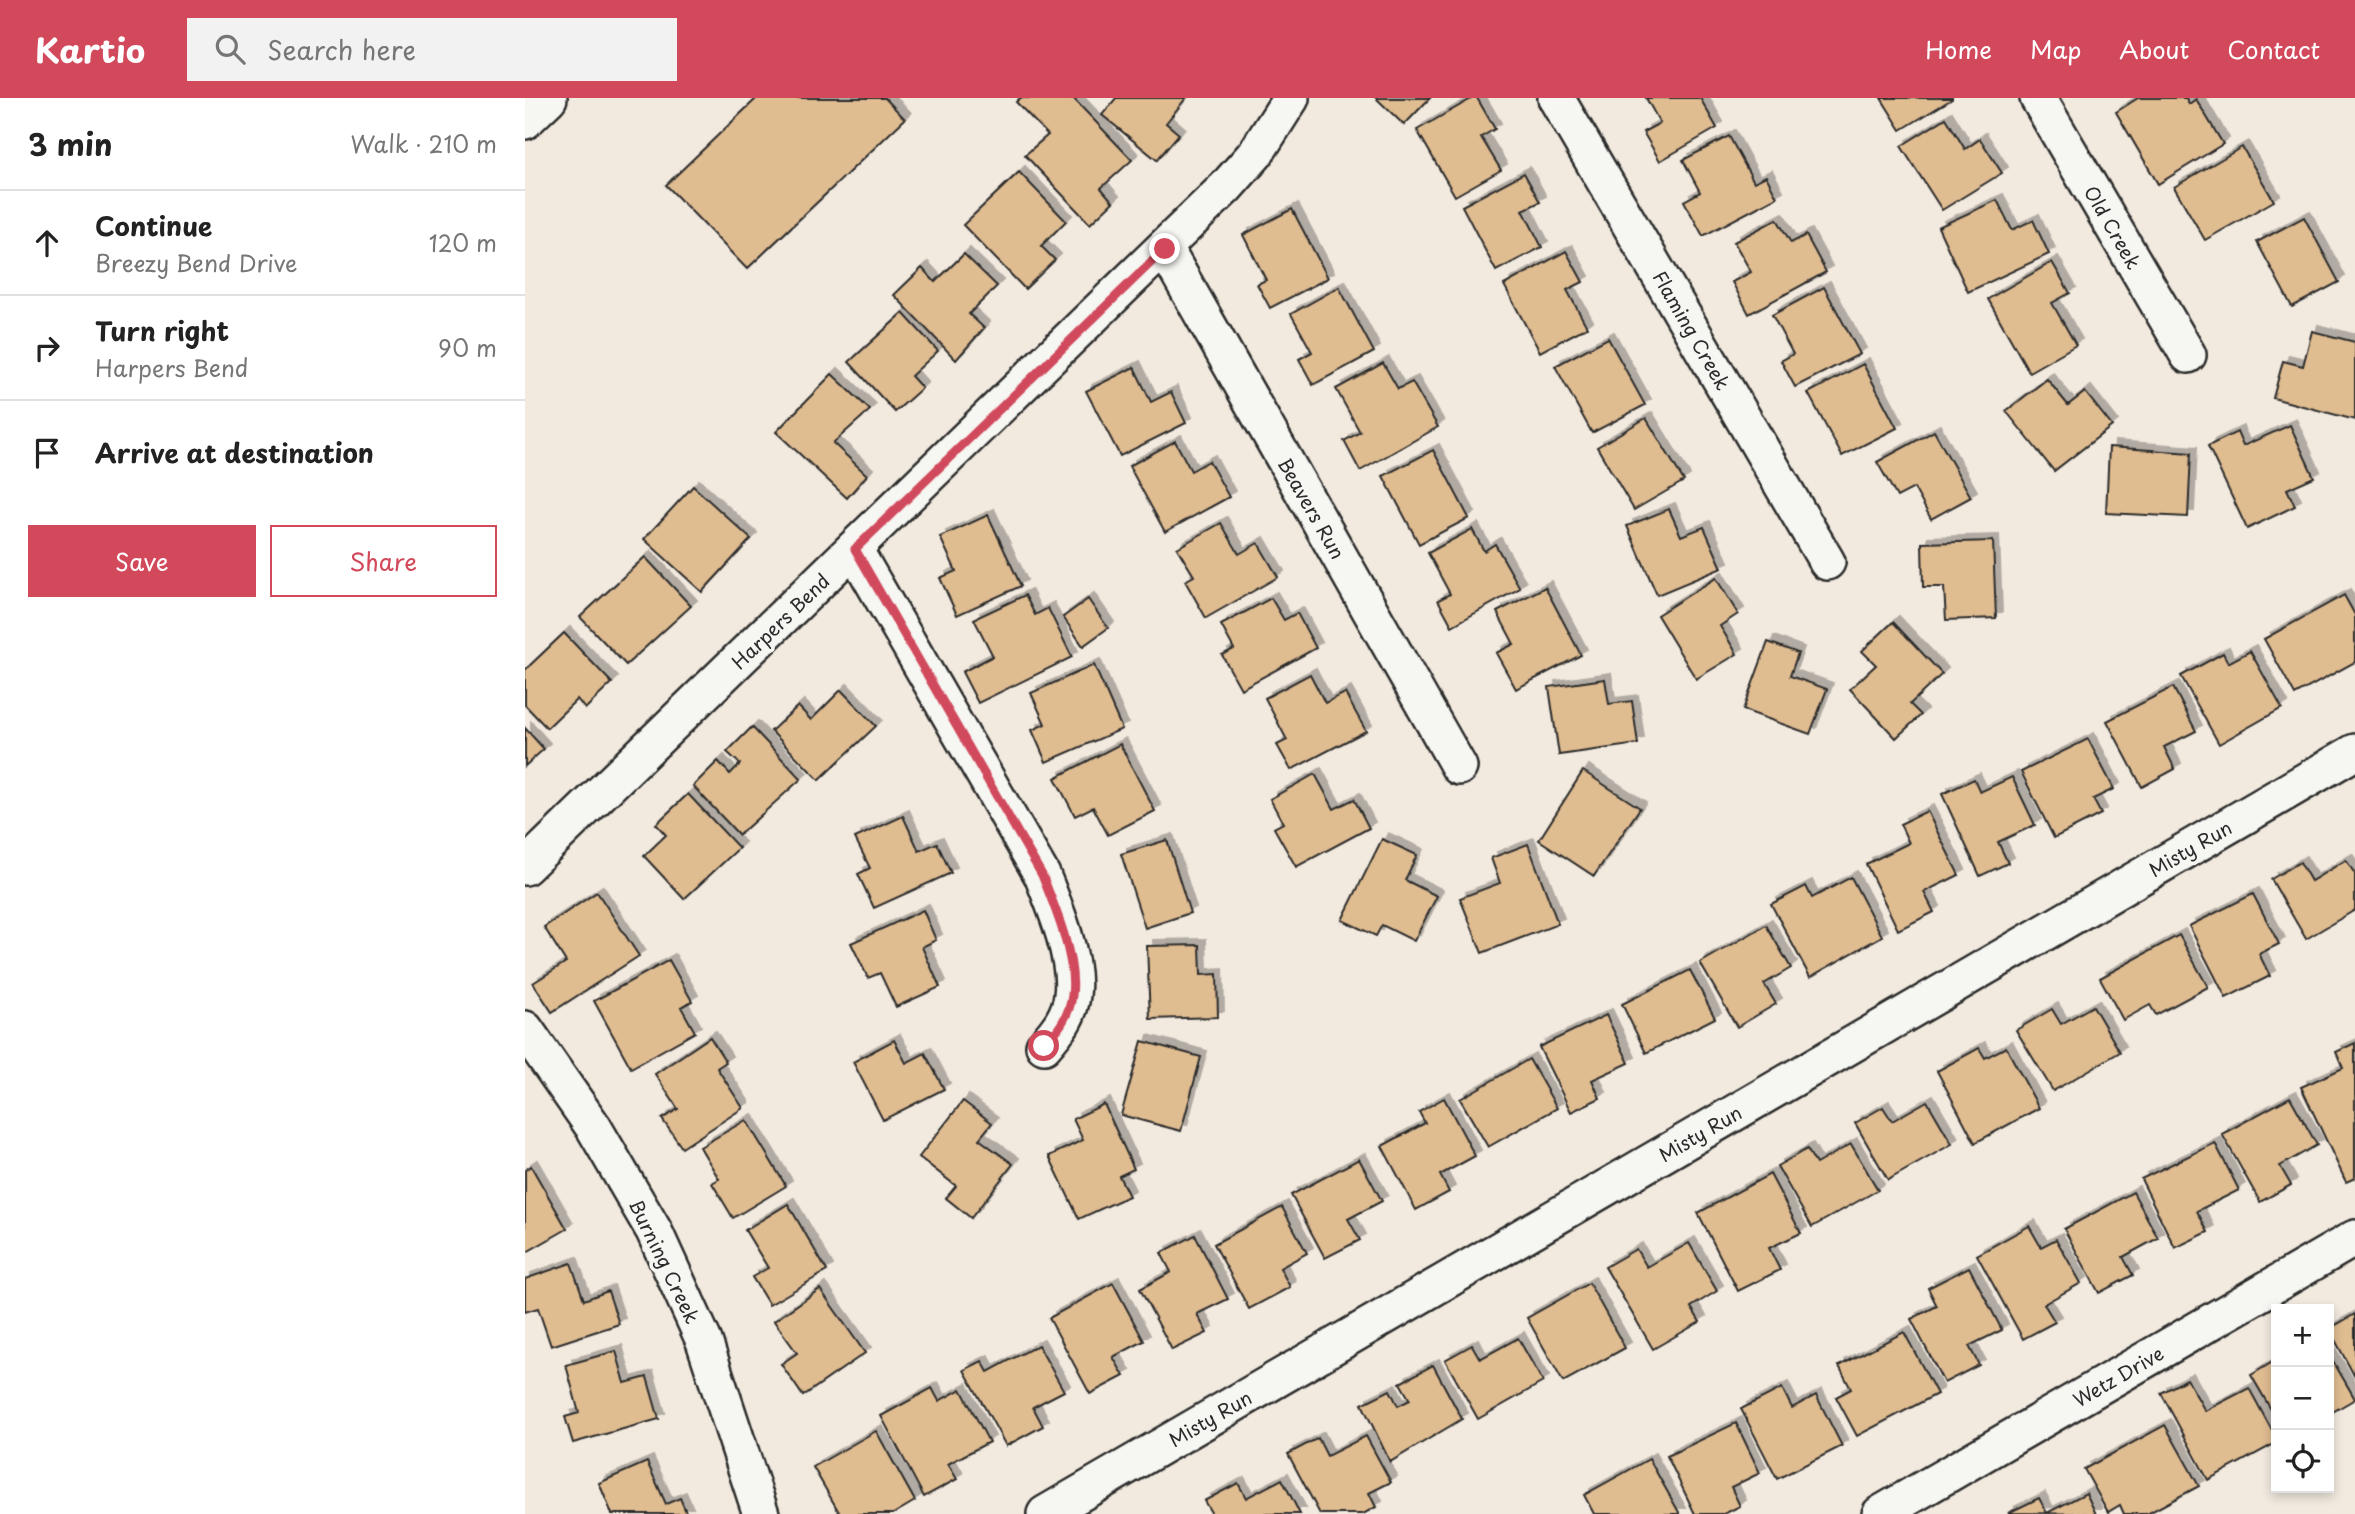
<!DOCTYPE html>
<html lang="en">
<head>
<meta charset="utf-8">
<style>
  :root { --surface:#fff; --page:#f2f2f2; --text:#222; --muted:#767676; --line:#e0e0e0; --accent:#d1495b }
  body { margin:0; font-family:"Playpen Sans",sans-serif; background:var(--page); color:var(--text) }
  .controls { position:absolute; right:21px; bottom:21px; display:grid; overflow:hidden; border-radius:0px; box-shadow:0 4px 10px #0003 }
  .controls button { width:63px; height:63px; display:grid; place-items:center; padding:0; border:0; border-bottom:2px solid var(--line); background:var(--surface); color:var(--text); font:35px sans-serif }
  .stop { position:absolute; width:21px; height:21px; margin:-16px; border:5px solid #d1495b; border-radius:50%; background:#fff }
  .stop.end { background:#d1495b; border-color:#fff; box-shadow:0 2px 7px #0008 }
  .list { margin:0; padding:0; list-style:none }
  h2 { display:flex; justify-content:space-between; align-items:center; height:91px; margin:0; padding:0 28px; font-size:30px }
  h2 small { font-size:23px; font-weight:400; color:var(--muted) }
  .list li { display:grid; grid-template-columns:46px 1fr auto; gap:21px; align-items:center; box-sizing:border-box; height:105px; padding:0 28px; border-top:2px solid var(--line) }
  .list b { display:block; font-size:26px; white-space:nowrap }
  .list p { margin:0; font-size:23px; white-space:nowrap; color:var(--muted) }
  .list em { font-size:23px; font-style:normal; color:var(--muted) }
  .actions { display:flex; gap:14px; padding:21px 28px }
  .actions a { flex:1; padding:16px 0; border:2px solid var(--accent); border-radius:0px; text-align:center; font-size:24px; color:var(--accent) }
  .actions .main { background:var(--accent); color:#fff }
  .icon { flex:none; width:38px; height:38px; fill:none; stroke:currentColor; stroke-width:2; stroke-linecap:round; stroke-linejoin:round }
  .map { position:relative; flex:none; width:1830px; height:1416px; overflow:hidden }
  header { display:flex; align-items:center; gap:42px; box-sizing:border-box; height:98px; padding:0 35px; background:var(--accent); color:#fff }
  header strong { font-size:33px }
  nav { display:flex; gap:38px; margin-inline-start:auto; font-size:24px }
  .search { width:490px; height:63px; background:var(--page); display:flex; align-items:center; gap:18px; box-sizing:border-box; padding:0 24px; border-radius:0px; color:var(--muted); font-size:26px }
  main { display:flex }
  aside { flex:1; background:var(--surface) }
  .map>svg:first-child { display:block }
</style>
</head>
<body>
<header>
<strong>Kartio</strong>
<div class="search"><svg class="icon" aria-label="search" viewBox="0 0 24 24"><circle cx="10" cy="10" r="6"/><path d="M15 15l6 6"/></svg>Search here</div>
<nav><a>Home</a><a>Map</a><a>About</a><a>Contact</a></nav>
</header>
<main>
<aside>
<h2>3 min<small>Walk · 210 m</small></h2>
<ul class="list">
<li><svg class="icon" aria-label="ahead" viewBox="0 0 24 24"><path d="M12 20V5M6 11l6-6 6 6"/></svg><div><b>Continue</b><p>Breezy Bend Drive</p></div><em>120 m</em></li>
<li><svg class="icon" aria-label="right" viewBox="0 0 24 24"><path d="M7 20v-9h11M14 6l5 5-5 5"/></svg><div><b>Turn right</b><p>Harpers Bend</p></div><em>90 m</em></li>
<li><svg class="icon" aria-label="arrive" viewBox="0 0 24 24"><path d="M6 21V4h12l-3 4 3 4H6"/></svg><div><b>Arrive at destination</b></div></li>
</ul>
<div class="actions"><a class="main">Save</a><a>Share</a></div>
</aside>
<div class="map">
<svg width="1830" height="1416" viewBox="0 0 1830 1416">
  <defs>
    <filter id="shadow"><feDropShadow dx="6" dy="-6" stdDeviation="0" flood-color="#0004"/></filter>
  </defs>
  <rect width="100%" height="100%" fill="#f2eadf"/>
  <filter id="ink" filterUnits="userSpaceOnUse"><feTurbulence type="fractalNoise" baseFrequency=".0143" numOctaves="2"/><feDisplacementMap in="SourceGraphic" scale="14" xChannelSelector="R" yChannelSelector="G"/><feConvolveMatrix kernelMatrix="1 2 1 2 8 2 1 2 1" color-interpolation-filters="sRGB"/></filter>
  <g filter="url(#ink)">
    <!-- building -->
    <g fill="#e0bc91" stroke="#2b2b2b" stroke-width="2" filter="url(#shadow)">
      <polygon points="232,0 360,0 380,21 222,171 141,87"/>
      <polygon points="495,0 548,0 607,62 576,90 588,104 565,126 500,57 523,37 491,4"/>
      <polygon points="591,0 661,0 641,25 654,36 632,62 577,17"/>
      <polygon points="851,0 905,0 879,27"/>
      <polygon points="948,0 952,0 970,31 956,39 976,72 930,98 892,32"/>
      <polygon points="1121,0 1175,0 1192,30 1135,63 1118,34 1135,25"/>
      <polygon points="1356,0 1427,0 1427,1 1376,32"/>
      <polygon points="1613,0 1661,0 1664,6 1671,1 1698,46 1633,86 1591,14"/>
      <polygon points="1421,20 1440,51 1455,41 1477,75 1417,112 1376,48"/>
      <polygon points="1204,38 1229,84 1241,78 1252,99 1178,138 1159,103 1175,94 1158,62"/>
      <polygon points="1717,49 1749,103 1680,142 1649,89"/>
      <polygon points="494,74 541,123 516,148 530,162 500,191 438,127"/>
      <polygon points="999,75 1015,104 998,112 1017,149 971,173 937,108"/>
      <polygon points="1472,102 1487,132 1508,122 1524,156 1443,194 1413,129"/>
      <polygon points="767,111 803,180 745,210 732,186 741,182 718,137"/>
      <polygon points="1779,119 1814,184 1767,209 1732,144"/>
      <polygon points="1252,121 1266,145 1281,137 1301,174 1224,216 1207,184 1226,174 1209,144"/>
      <polygon points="1041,153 1058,184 1042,192 1062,229 1015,254 979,187"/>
      <polygon points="439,156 472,188 444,216 459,230 431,262 369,197 397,170 410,184"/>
      <polygon points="1527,164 1545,195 1527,205 1551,247 1504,274 1463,201"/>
      <polygon points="814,189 849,254 788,287 774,261 787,254 766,216"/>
      <polygon points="1299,189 1335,256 1270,289 1256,263 1268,256 1247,217"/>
      <polygon points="378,215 413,253 386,278 397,290 370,314 324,264"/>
      <polygon points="1787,233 1830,244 1830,322 1748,300 1758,263 1778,268"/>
      <polygon points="1083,240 1120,307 1067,335 1030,268"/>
      <polygon points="858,265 873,291 887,284 913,329 835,373 819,343 835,334 811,291"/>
      <polygon points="1338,266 1372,330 1317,358 1283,295"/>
      <polygon points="609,269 626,304 646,294 661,325 595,358 561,293"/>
      <polygon points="307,276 345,312 308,345 342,377 322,400 251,334"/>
      <polygon points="1522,281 1543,307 1560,294 1587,328 1529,373 1481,313"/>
      <polygon points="1121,320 1159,383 1109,412 1072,349"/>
      <polygon points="1765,327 1789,379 1762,391 1770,408 1722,431 1683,348 1712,334 1718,348"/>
      <polygon points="1409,333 1446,399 1406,421 1389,390 1372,399 1352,364"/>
      <polygon points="650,343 666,373 684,363 704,399 640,434 604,368"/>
      <polygon points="1584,349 1666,355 1663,419 1581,415"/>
      <polygon points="908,352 944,420 894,446 858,378"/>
      <polygon points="168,388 226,441 177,494 119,441"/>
      <polygon points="1144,411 1156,438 1179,429 1197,470 1132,497 1102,428"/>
      <polygon points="463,417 496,488 432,517 415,480 431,473 415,439"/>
      <polygon points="696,425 714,456 733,445 753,479 681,520 660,483 669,478 652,450"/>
      <polygon points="947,431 959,453 970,446 995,490 927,528 913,502 925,496 903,455"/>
      <polygon points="1468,443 1471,520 1421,522 1419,489 1398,489 1397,445"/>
      <polygon points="120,459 166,508 101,567 55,519"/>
      <polygon points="1191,480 1213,516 1195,528 1212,556 1171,581 1132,517"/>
      <polygon points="1020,489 1056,557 991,591 971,555 989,546 972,514"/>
      <polygon points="500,497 510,517 523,510 547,559 453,605 437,574 468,558 449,521"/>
      <polygon points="1819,497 1830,517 1830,564 1770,597 1739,541"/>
      <polygon points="746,500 759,522 772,515 791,550 716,591 697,557 709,551 696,527"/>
      <polygon points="563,501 583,530 558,548 538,519"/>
      <polygon points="1368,524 1417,576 1385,606 1396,617 1371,640 1325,591 1351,567 1337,553"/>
      <polygon points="39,535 87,585 60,611 52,601 22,630 0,607 0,572"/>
      <polygon points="1243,544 1273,555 1265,578 1302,591 1285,636 1218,612"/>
      <polygon points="1725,553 1757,610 1694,646 1656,578 1698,555 1703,565"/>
      <polygon points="569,567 597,631 521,664 507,632 520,626 506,595"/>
      <polygon points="785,576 800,605 820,595 841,633 766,672 752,647 762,642 740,600"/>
      <polygon points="1080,581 1084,606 1107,603 1113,646 1034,657 1024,589"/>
      <polygon points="1648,589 1671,633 1639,649 1650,671 1617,689 1582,623"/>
      <polygon points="316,592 351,628 294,682 246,633 273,608 286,622"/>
      <polygon points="227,629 276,681 214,737 168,688 193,663 205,676 215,666 202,654"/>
      <polygon points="0,630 19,651 0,668"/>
      <polygon points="1563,641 1589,691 1568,701 1576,716 1529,740 1496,674"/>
      <polygon points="595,646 630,713 583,737 568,709 550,718 530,680"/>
      <polygon points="1058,673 1115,710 1069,778 1014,742"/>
      <polygon points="790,676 809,711 829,701 844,730 771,769 749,730 758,725 745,701"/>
      <polygon points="1487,679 1510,727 1473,744 1483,765 1455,778 1417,696 1449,681 1455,694"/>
      <polygon points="163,696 214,750 159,801 119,758 141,737 131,726"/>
      <polygon points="1402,713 1434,777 1399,794 1409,814 1373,832 1341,766 1384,745 1375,726"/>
      <polygon points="378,718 394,753 412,745 426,775 349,810 333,776 345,770 330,740"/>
      <polygon points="857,741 892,757 880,782 912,798 889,843 857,827 851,838 817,822"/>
      <polygon points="642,742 665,815 620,830 596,756"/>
      <polygon points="1003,746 1033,826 957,855 935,800 975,785 966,760"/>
      <polygon points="1821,762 1830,776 1830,812 1781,841 1746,781 1775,764 1786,783"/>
      <polygon points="1326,779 1357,838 1285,879 1246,806 1281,788 1287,800"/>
      <polygon points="72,794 114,858 27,914 8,885 41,864 19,829"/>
      <polygon points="1728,796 1754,846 1734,856 1745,878 1701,900 1664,828"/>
      <polygon points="398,812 411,842 397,849 415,889 371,909 355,875 343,880 326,845"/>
      <polygon points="1241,827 1266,870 1239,886 1251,906 1212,929 1175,865"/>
      <polygon points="1654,837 1683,889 1631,917 1625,907 1598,922 1575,880"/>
      <polygon points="675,847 676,877 692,876 693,919 625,921 622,848"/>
      <polygon points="144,862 167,903 156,909 170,934 106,970 69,903"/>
      <polygon points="1165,872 1190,920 1121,955 1097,906"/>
      <polygon points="1568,908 1595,954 1528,993 1491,932 1527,911 1536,926"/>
      <polygon points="1081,917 1104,965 1067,982 1075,1000 1046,1014 1014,949"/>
      <polygon points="185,939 201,964 192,970 218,1010 157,1050 137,1021 153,1011 130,976"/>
      <polygon points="369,942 381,965 400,955 419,991 358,1022 328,964"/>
      <polygon points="617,943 676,959 656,1033 596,1017"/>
      <polygon points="1830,945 1830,1080 1821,1084 1776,989 1818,970 1811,954"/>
      <polygon points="1481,949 1514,1010 1450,1045 1412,973 1454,950 1460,960"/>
      <polygon points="1004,961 1032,1010 963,1049 935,1001"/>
      <polygon points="1765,999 1792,1047 1755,1068 1766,1087 1735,1104 1697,1036"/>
      <polygon points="919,1000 950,1058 915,1077 924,1094 891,1112 857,1048 900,1025 894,1014"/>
      <polygon points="438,1003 467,1025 454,1041 488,1066 446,1120 421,1100 431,1088 394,1059"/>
      <polygon points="1402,1003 1427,1046 1363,1082 1330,1025 1358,1009 1367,1023"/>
      <polygon points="579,1006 609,1071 594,1078 604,1098 554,1121 524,1058 558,1042 548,1021"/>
      <polygon points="221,1022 261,1088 208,1120 187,1085 194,1081 175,1049"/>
      <polygon points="1690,1045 1714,1092 1672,1113 1683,1134 1650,1150 1616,1081"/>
      <polygon points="1326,1046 1353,1092 1287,1129 1252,1068 1282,1051 1291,1066"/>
      <polygon points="834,1061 857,1103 823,1121 835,1142 800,1160 766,1097"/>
      <polygon points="6,1068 42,1131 0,1155 0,1072"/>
      <polygon points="1245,1076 1276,1135 1244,1150 1255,1172 1213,1193 1173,1115"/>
      <polygon points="1608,1094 1633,1140 1598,1159 1608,1177 1574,1195 1539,1131"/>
      <polygon points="263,1106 302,1173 244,1207 227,1179 243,1170 220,1132"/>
      <polygon points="757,1109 782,1155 755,1170 765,1189 724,1211 689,1146"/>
      <polygon points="1504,1128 1516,1149 1531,1141 1556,1185 1519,1206 1530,1224 1498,1241 1452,1157"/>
      <polygon points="670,1137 703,1201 672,1216 682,1235 647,1252 615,1191 646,1174 636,1155"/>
      <polygon points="1164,1145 1192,1193 1166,1209 1175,1224 1128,1251 1080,1169 1111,1151 1122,1169"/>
      <polygon points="46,1165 59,1202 83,1193 94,1226 26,1248 13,1210 0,1214 0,1181"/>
      <polygon points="1444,1169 1477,1232 1444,1248 1454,1267 1419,1285 1386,1221 1412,1208 1403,1190"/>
      <polygon points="588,1185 619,1243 588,1259 599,1278 565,1296 524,1220"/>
      <polygon points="1064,1185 1100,1250 1038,1284 1002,1220"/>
      <polygon points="295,1191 340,1255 278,1298 256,1266 272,1255 249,1223"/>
      <polygon points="1830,1216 1830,1279 1804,1231"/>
      <polygon points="1379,1234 1412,1296 1332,1338 1311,1299 1326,1291 1314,1268"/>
      <polygon points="993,1240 1018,1284 953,1321 920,1262 947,1247 955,1261"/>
      <polygon points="513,1247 539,1293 508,1309 518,1328 481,1348 439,1272 457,1263 463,1274"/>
      <polygon points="91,1253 100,1285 122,1279 134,1321 48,1345 40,1319 54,1315 41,1267"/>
      <polygon points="1804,1256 1830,1301 1804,1316"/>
      <polygon points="1751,1262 1751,1320 1726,1277"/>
      <polygon points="908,1267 937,1321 865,1364 837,1306 865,1292 873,1308 885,1302 875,1285"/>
      <polygon points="1662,1281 1680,1313 1724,1290 1751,1340 1751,1345 1683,1382 1636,1295"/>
      <polygon points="407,1290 414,1303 436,1291 464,1344 423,1366 432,1381 399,1399 356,1318"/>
      <polygon points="1257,1290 1267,1310 1291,1297 1317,1348 1252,1381 1216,1311"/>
      <polygon points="1211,1325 1235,1375 1206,1389 1215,1408 1199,1416 1170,1416 1142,1358"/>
      <polygon points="1640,1327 1674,1388 1622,1416 1599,1416 1595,1407 1583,1414 1559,1371"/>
      <polygon points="351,1333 390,1403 368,1416 315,1416 288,1369"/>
      <polygon points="841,1338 866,1384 844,1395 851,1409 838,1416 795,1416 763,1356 793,1340 802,1358"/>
      <polygon points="1124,1361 1155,1416 1069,1416 1059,1397"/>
      <polygon points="122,1364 141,1406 155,1400 162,1416 87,1416 74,1385"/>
      <polygon points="757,1381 775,1416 687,1416 679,1403 713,1385 721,1400"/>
      <polygon points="1561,1395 1571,1416 1483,1415 1514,1400 1522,1415"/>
    </g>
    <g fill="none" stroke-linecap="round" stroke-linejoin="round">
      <defs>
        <g id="minor">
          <polyline points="1031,0 1302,464"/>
          <polyline points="1513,0 1663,257"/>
          <polyline points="0,23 24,0"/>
          <polyline points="640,151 934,669"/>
          <path d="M329,451L517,777C530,809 552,862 547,897C545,918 532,933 519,948"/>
          <polyline points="0,769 701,89 731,55 766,0"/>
          <polyline points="0,931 69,1030 129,1133 179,1243 236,1416"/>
          <polyline points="520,1416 1830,654"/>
          <polyline points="1355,1416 1830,1140"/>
        </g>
      </defs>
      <!-- minor casing -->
      <use href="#minor" stroke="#2b2b2b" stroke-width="40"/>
      <!-- minor -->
      <use href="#minor" stroke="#f6f6f2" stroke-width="35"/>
    </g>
  </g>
  <g fill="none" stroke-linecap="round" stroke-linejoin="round" filter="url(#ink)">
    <!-- route -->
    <path stroke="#d1495b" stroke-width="9" d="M519,948C532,933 545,918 547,897C552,862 530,809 517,777L330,451L640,151"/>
  </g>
  <g text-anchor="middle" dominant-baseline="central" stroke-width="7" stroke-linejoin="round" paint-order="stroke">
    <!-- street labels -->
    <g font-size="19" fill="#2b2b2b" stroke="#f6f6f2">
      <text transform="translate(1588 129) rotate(60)">Old Creek</text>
      <text transform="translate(1167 232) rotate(60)">Flaming Creek</text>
      <text transform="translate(787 410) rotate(60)">Beavers Run</text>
      <text transform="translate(255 523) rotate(-44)">Harpers Bend</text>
      <text transform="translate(1665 750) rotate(-30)">Misty Run</text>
      <text transform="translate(1175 1035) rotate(-30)">Misty Run</text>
      <text transform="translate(140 1163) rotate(64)">Burning Creek</text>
      <text transform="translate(1593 1278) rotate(-30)">Wetz Drive</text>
      <text transform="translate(685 1320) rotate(-30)">Misty Run</text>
    </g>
  </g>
</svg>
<div class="controls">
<button>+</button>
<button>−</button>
<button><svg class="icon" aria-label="locate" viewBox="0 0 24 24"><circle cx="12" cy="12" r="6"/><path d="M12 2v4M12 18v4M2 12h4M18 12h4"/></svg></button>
</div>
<div class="stop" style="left:519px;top:948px"></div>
<div class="stop end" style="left:640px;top:151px"></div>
</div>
</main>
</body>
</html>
